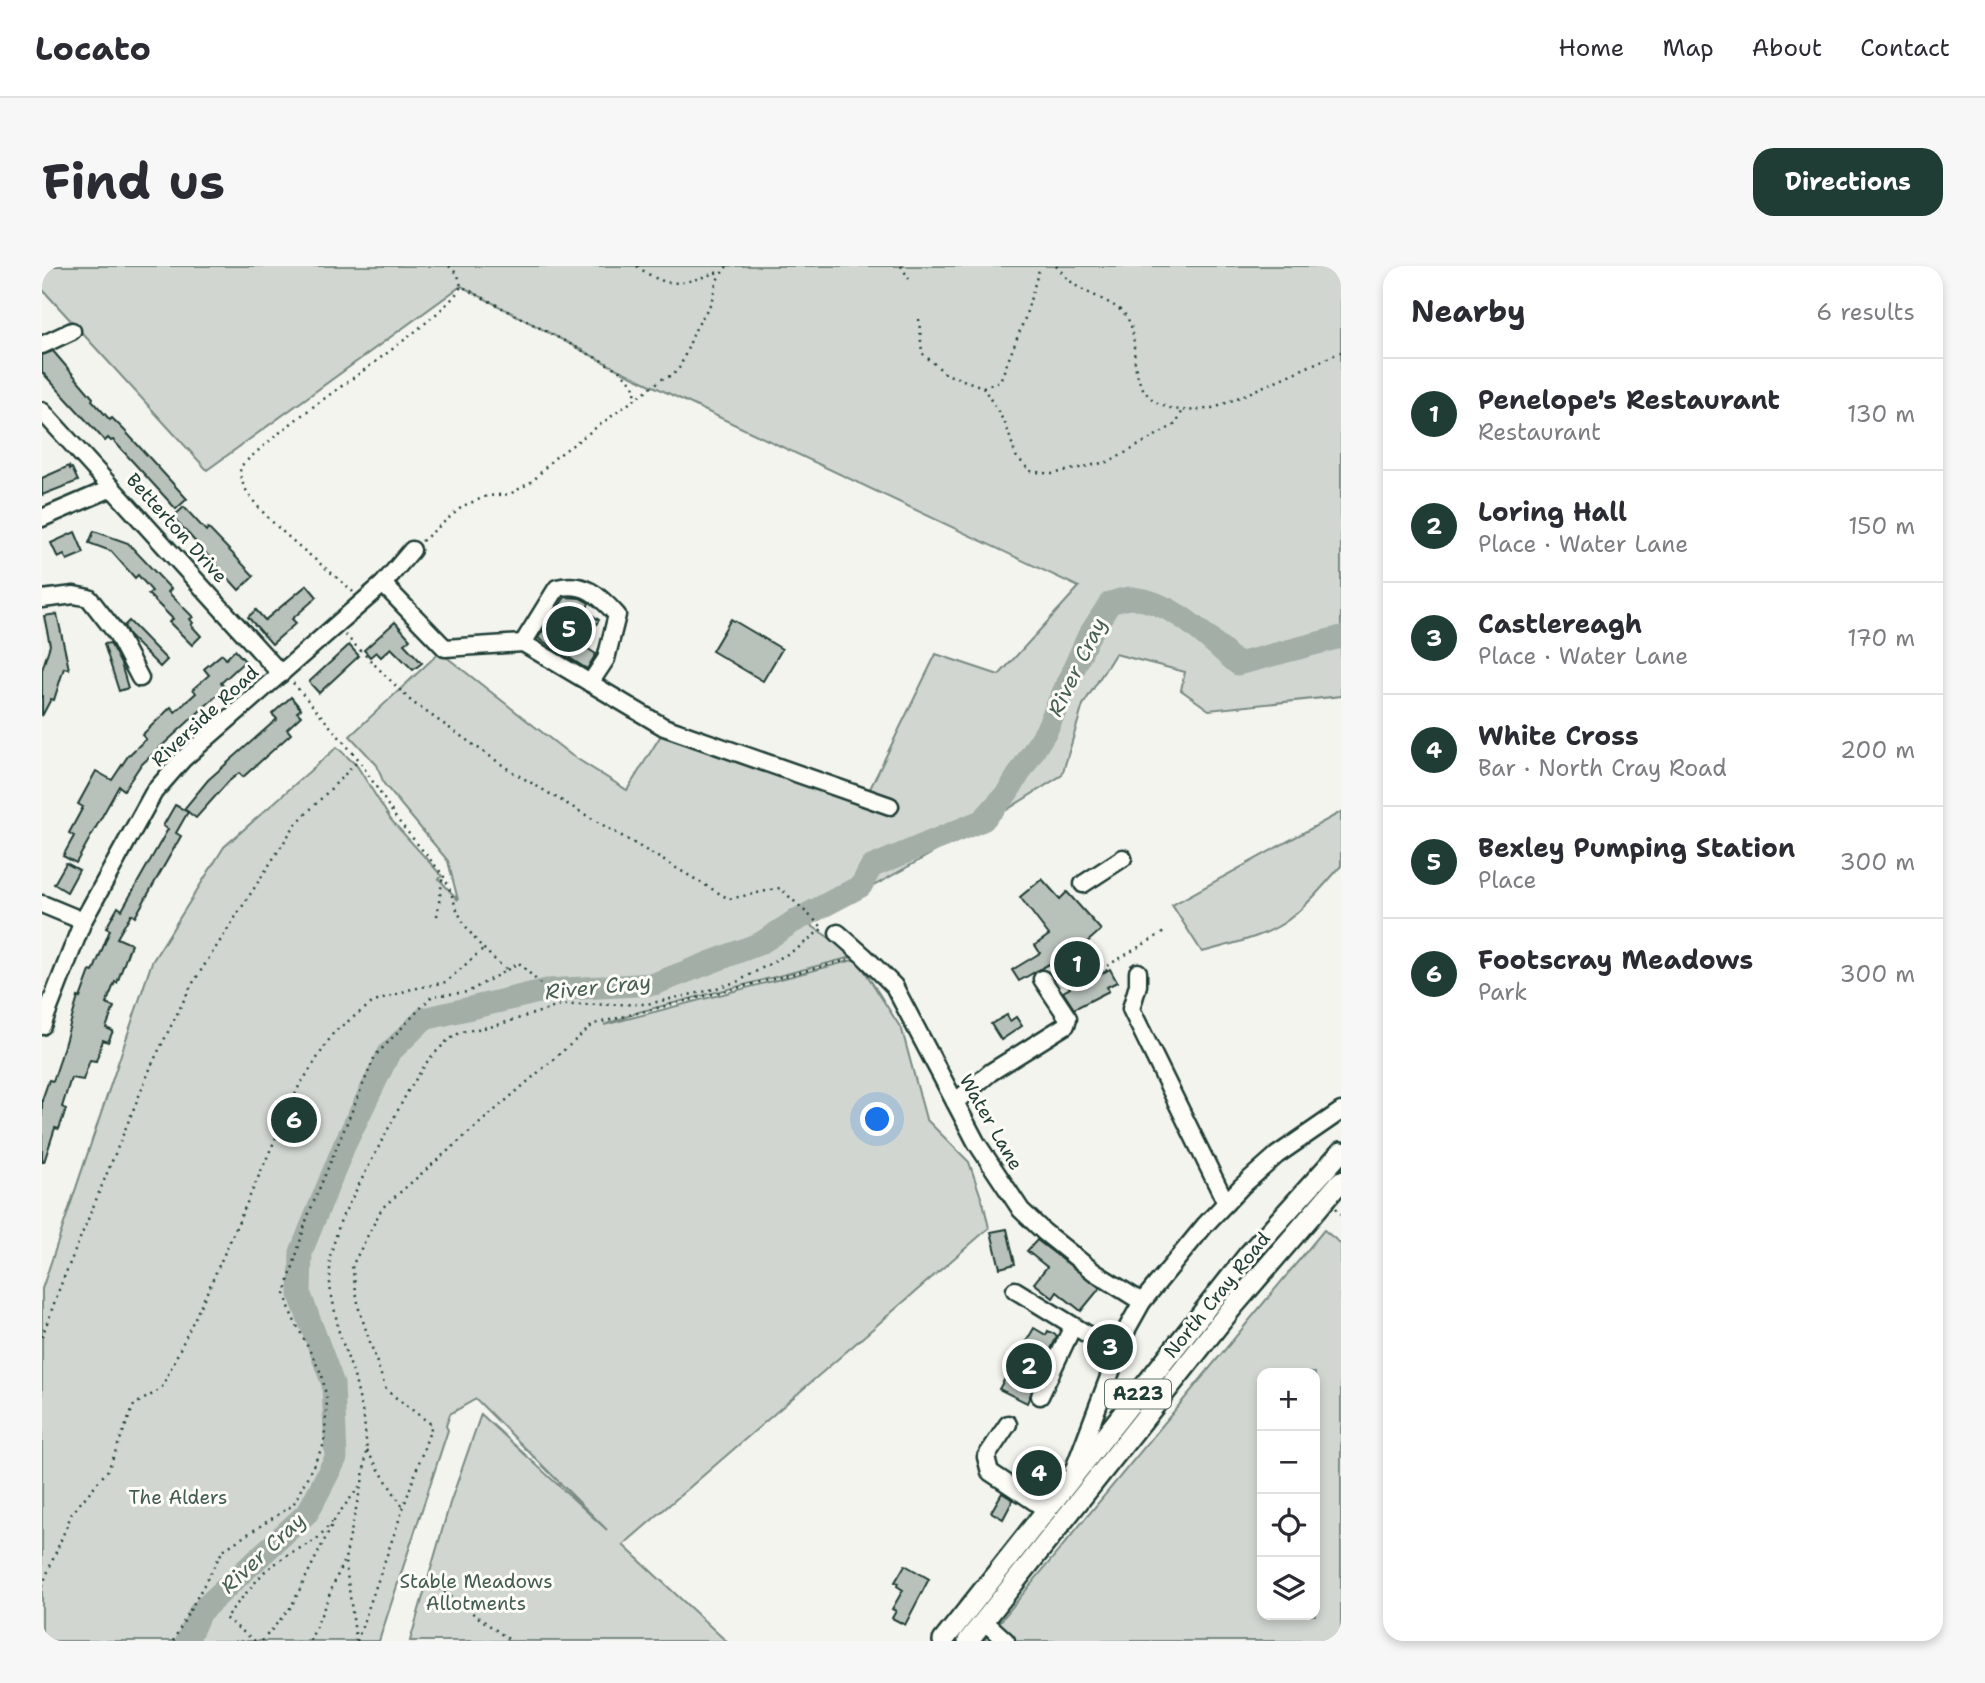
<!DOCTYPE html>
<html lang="en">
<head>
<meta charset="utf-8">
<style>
  :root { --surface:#fff; --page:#f7f7f7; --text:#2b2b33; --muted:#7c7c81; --line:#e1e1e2; --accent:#1f3d34 }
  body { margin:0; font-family:"Shantell Sans",sans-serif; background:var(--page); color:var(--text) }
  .controls { position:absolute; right:21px; bottom:21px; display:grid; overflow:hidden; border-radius:14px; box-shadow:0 4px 10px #0003 }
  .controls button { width:63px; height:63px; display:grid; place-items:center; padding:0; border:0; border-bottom:2px solid var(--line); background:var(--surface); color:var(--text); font:35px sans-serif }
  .you { position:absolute; left:836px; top:854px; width:24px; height:24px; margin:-18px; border:5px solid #fff; border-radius:50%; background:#1a73e8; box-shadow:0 0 0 10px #1a73e833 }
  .badge { display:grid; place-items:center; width:46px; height:46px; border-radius:50%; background:var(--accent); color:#fff; font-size:23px; font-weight:700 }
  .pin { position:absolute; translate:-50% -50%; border:4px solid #fff; box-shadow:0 2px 7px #0006 }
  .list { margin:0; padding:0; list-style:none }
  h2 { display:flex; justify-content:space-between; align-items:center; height:91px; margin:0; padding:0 28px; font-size:30px }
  h2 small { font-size:23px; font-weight:400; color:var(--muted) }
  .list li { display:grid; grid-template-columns:46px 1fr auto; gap:21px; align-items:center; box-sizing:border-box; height:112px; padding:0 28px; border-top:2px solid var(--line) }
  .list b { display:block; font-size:26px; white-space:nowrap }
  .list p { margin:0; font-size:23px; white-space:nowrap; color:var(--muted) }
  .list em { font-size:23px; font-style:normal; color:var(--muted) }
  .icon { flex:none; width:38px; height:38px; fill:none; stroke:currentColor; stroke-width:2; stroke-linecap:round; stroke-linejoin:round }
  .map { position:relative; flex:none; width:1299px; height:1375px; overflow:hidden; border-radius:21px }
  header { display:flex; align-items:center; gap:42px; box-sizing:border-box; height:98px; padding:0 35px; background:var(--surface); border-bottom:2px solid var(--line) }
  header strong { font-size:33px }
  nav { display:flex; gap:38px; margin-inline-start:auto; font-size:24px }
  .intro { display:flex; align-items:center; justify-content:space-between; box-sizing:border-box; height:168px; padding:0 42px }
  h1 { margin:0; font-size:49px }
  .button { padding:18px 32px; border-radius:21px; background:var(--accent); color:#fff; font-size:24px; font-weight:700 }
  main { display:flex; gap:42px; padding:0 42px }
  aside { flex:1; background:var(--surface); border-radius:21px; box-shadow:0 4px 10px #0003 }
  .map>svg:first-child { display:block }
</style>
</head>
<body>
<header>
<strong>Locato</strong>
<nav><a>Home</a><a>Map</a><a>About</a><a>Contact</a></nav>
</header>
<div class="intro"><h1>Find us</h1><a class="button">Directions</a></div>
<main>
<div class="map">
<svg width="1299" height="1375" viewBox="0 0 1299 1375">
  <rect width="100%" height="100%" fill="#f4f4ef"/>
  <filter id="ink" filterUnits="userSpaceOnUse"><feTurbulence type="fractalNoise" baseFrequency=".0143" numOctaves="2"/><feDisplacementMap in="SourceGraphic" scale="14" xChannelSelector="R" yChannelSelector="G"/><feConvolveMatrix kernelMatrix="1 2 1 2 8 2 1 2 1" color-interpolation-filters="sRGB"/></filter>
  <g filter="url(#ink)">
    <!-- green -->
    <g fill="#d1d6d1" stroke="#788a82" stroke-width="2" fill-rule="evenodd">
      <polygon points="0,0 1299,0 1299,430 1167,444 1139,424 1143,406 1073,388 1041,439 1020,509 944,557 776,651 779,635 748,645 814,690 597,746 562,759 815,693 860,764 884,853 927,896 942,940 947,962 581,1279 684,1375 368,1375 408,1237 439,1148 565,1264 434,1133 408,1148 404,1160 406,1164 337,1375 0,1375 0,1023 110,696 182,581 295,481 315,500 349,554 400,610 397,613 416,634 406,595 342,518 335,499 308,470 398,386 529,489 585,524 621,466 821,537 894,388 957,409 1037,321 575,103 419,20 165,204 0,23"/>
      <path d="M1299,546V600C1282,619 1266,639 1246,654C1222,672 1188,678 1160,686L1130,639Z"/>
      <path d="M1282,964L1299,978V1375H942ZM1220,1107H1273V1349H1220Z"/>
    </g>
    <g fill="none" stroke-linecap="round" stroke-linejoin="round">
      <!-- river -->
      <path stroke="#a3aea7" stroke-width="23" d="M145,1375L158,1346L266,1246L294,1192L291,1118L258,1029L259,986L302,880L347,787L382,753L505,724L612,718L719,677L751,656L819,620L829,601L941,554L965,527L1004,465L1046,371L1068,337C1075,335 1083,332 1090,332C1133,336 1165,372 1196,398L1299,371"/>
    </g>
    <!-- building -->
    <g fill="#b9c1bb" stroke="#1f3d34" stroke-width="2">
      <polygon points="11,85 51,132 50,134 68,154 70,152 83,165 145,233 134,243 71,174 69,175 66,172 63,175 0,106 0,89"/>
      <polygon points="27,200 28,203 30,202 36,215 0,229 0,212"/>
      <polygon points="142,241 164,265 166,262 212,310 197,324 131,251"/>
      <polygon points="52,265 86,277 129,323 126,326 151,351 148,353 151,357 149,359 159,370 150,379 127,356 131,353 106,328 110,325 96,309 93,312 69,285 47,277"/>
      <polygon points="33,266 42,287 25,294 22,289 16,292 9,277"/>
      <polygon points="265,319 275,331 250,353 254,357 230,378 206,351 214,344 223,354"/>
      <polygon points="523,331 538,332 547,337 544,345 557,354 540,379 554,388 545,403 496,372"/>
      <polygon points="15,348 27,403 22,402 12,434 9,433 0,450 0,404 8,379 2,350"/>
      <polygon points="689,353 740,383 721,415 670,385"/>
      <polygon points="87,355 125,394 118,401 88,371 82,360"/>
      <polygon points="353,356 368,373 362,378 380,397 371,404 349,382 339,391 334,386 328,391 322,384"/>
      <polygon points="68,377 79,398 86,422 77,425 62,378"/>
      <polygon points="307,379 317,390 277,427 267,416"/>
      <polygon points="193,384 203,395 179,417 183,422 98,500 82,524 77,520 34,597 21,590 32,570 27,567 41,541 36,538 54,505 70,514 86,490 104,473 100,469 129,441 133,446 154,427 151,423 167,409 162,403 180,388 184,393"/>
      <polygon points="249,431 259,443 255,446 259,450 245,463 249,468 201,511 197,507 186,516 154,552 142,543 166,514 235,453 230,448"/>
      <polygon points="133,539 146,546 134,567 139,570 93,651 89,648 75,672 89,678 75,717 73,716 64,738 72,741 64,762 71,765 66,776 61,774 54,795 48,794 41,814 29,812 20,841 24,843 17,863 13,862 2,896 0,896 0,834 7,814 11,815 17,797 36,731 38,732 48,705 51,706 68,664 64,662 76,641 80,644 97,614 126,563 121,560"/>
      <polygon points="24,597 37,604 25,626 12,618"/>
      <polygon points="1000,613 1018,633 1025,626 1059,664 1043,678 1059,708 1068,703 1075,716 1065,721 1067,725 1032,743 1021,726 1028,722 1014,694 977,715 970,704 998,687 993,679 1007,669 978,631"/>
      <polygon points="965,749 968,755 974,751 980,760 959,774 949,758"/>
      <polygon points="965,963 973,998 958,1002 949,966"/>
      <polygon points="995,974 1058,1022 1039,1045 1015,1026 1011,1032 992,1017 1005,1001 985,985"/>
      <polygon points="992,1062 1004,1069 1006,1065 1015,1070 985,1137 957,1123"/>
      <polygon points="997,1187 1017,1200 998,1227 979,1214 982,1210 977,1206 986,1192 992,1195"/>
      <polygon points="960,1227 971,1234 961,1253 949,1246"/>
      <polygon points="863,1299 887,1313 863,1359 850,1352 854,1345 850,1343 861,1324 855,1320 856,1317 853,1316"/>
    </g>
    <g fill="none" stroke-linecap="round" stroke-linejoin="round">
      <defs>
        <g id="minor">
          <polyline points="0,79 30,65"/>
          <polyline points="0,145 239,408"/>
          <polyline points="0,252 70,222"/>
          <polyline points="341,318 403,382 481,377 622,461 848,540"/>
          <polyline points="0,333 32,329 47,332 75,368 98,412"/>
          <path d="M481,377L515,322C542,315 557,329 575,349L564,393L548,417"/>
          <polyline points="1041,618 1081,592"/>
          <polyline points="0,638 41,655"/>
          <polyline points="796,667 822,690 852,720 934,876 979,944 1002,966 1052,1006 1100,1036"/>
          <polyline points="1096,706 1096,719 1089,743 1184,937"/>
          <polyline points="0,760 41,655 112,526 141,493 341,318 370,284"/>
          <polyline points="913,836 949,806 1024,759 1026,752 1000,713"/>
          <polyline points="973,1024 1076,1087"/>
          <polyline points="998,1130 1031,1060"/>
          <polyline points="966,1158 944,1191 948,1206 1005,1244"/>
          <polyline points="1032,1203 1086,1061 1100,1036 1163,959 1200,920 1235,889 1299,845"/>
          <polyline points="942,1355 964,1375"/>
        </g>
        <g id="major">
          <polyline points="901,1375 1207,988 1299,886"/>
          <polyline points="926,1375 1189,1043 1299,915"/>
        </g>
      </defs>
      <!-- minor casing -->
      <use href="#minor" stroke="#1f3d34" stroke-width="21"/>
      <!-- major casing -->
      <use href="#major" stroke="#1f3d34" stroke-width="24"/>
      <!-- path -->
      <g stroke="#1f3d34" stroke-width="2.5" stroke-dasharray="2 5" stroke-linecap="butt">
        <path d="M407,0L416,9L419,20L575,103C586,113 595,118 593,133"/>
        <path d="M595,0C629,27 642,16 680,5"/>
        <polyline points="859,0 867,13"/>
        <path d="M1014,0C1020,6 1026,14 1033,19C1047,29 1075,37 1084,50C1094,65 1091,80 1093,97C1098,143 1136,150 1175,141L1299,86"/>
        <polyline points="877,53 880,87 904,108 941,121 964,159 974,190 988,205 1010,208 1069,195 1134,158 1140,146"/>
        <polyline points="941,121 958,115 983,52 998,0"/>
        <polyline points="380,275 421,240 445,230 468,228 491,215 510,194 623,111 630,110 638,101 654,62 669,37 675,14 685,0"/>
        <path d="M311,326C288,302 188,235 199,200C224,177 251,155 279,135C305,116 411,43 419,20"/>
        <polyline points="303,369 370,436 469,505 687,633 738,622 780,661"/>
        <path d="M251,417L317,494L354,552L401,609C409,622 411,637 418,650C429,671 445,688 464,703"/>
        <polyline points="395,650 401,609"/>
        <polyline points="1065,705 1063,701 1124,665"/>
        <polyline points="1294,942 1299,948"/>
        <polyline points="0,1071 18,1021 111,796 149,720 253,559 317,494"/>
        <polyline points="325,1185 361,1241"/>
        <polyline points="385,1314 469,1375"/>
        <polyline points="0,1320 30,1247 66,1204 92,1139 119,1123 167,1022 256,822 292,766 330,737 366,724 404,716 441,683"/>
        <polyline points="131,1375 181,1284 251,1239 282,1178 285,1135 280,1109 250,1050 243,1028 265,952 333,790 390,730 426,726 477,697 519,738"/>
        <polyline points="213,1375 183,1352 222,1306 245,1289 274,1274 290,1256"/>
        <polyline points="220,1375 249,1341 294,1251 320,1217 325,1185 322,1153 312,1110 297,1066 288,1021 288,990 299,953 366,825 387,793 405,775 419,766 452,760 520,739 605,738 665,725 697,715 756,682 781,662"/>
        <polyline points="268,1375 301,1296"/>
        <polyline points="314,1375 303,1293 319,1220"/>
        <polyline points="315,1375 390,1159 344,1124 317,1043 310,1000 340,942 552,758 806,694"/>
      </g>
      <!-- minor -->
      <use href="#minor" stroke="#fdfcf7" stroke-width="16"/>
      <!-- major -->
      <use href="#major" stroke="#fdfcf7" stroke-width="19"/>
    </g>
  </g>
  <g text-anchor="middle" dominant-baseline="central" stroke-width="6" stroke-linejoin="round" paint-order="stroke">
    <!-- shield labels -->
    <rect fill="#fdfcf7" stroke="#62766e" stroke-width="2" x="1063" y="1113.5" width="66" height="29" rx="5"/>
    <g font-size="18" font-weight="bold" fill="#1f3d34">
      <text x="1096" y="1128">A223</text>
    </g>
    <!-- street labels -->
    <g font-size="19" fill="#1f3d34" stroke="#fdfcf7">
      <text transform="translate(135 262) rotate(48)">Betterton Drive</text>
      <text transform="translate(163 450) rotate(-43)">Riverside Road</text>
      <text transform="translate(949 856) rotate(60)">Water Lane</text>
      <text transform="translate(1175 1029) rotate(-51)">North Cray Road</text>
    </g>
    <!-- park labels -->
    <g font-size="19" fill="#435c53" stroke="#fdfcf7">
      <text x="136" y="1231">The Alders</text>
      <text x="434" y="1315">Stable Meadows<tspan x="434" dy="22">Allotments</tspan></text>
    </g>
    <!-- water labels -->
    <g font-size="21" font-style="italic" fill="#475f56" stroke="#fdfcf7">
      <text transform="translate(1035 401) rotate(-64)">River Cray</text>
      <text transform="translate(556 721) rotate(-6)">River Cray</text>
      <text transform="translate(221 1287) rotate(-43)">River Cray</text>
    </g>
  </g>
</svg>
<div class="controls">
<button>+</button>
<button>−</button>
<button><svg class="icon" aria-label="locate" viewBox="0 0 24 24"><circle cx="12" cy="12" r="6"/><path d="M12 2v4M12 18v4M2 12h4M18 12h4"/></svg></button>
<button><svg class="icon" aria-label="layers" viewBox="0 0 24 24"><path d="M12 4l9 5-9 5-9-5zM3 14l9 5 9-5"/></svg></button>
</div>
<div class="you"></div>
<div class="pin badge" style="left:1035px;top:698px">1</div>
<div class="pin badge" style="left:987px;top:1100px">2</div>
<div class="pin badge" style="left:1068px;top:1081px">3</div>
<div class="pin badge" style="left:997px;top:1207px">4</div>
<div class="pin badge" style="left:527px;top:363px">5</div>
<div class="pin badge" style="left:252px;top:854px">6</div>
</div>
<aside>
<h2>Nearby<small>6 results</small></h2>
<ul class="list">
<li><span class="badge">1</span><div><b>Penelope's Restaurant</b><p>Restaurant</p></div><em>130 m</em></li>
<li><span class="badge">2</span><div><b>Loring Hall</b><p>Place · Water Lane</p></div><em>150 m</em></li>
<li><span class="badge">3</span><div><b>Castlereagh</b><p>Place · Water Lane</p></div><em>170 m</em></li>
<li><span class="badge">4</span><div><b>White Cross</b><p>Bar · North Cray Road</p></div><em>200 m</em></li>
<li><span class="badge">5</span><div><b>Bexley Pumping Station</b><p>Place</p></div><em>300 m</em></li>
<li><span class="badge">6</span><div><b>Footscray Meadows</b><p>Park</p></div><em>300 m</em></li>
</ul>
</aside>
</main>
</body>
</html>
